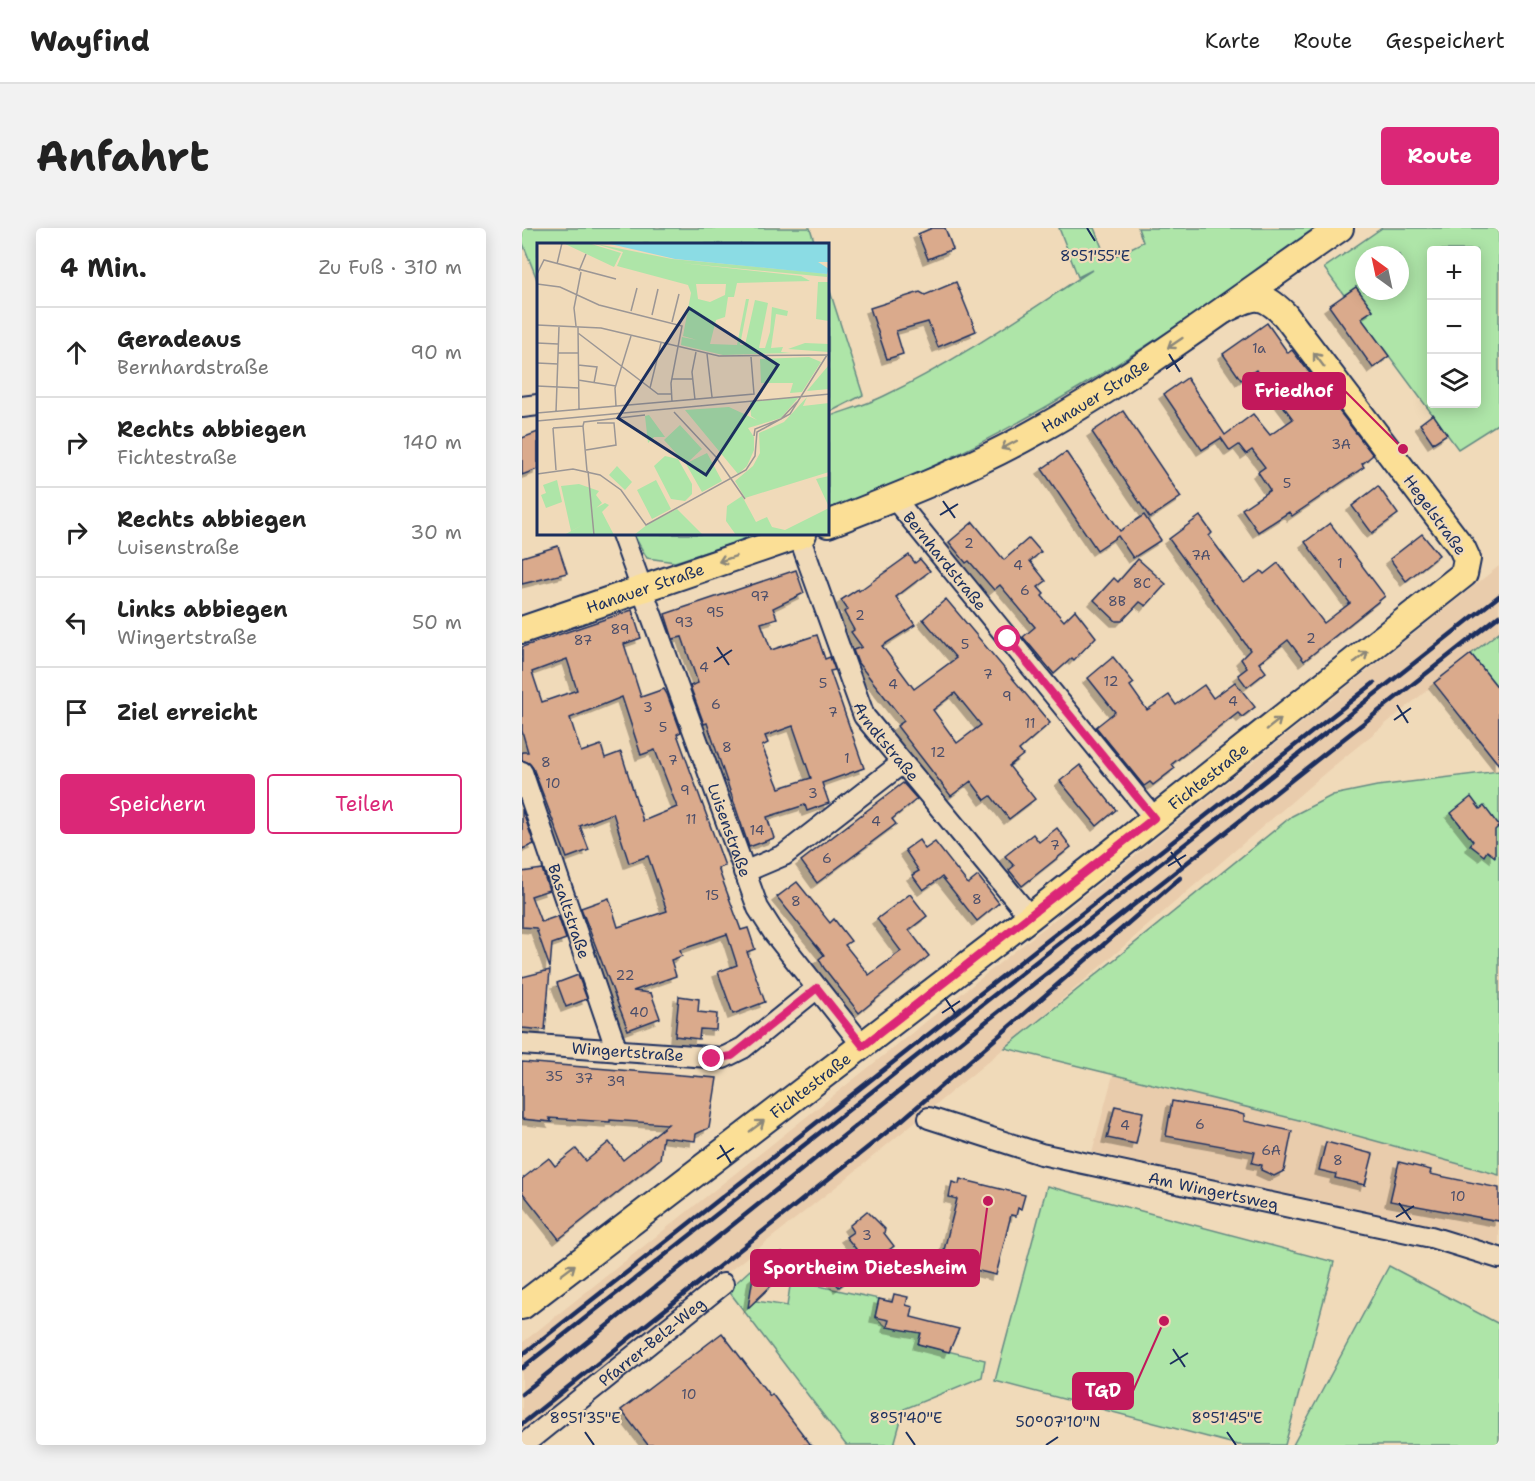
<!DOCTYPE html>
<html lang="de">
<head>
<meta charset="utf-8">
<style>
  :root { --surface:#fff; --page:#f2f2f2; --text:#222; --muted:#767676; --line:#e0e0e0; --accent:#db2777 }
  body { margin:0; font-family:"Shantell Sans",sans-serif; background:var(--page); color:var(--text) }
  .controls { position:absolute; right:18px; top:18px; display:grid; overflow:hidden; border-radius:6px; box-shadow:0 3px 15px #0003 }
  .controls button { width:54px; height:54px; display:grid; place-items:center; padding:0; border:0; border-bottom:2px solid var(--line); background:var(--surface); color:var(--text); font:30px sans-serif }
  .compass { position:absolute; left:833px; top:18px; width:54px; height:54px; border-radius:50%; background:var(--surface); box-shadow:0 3px 15px #0003; rotate:327deg }
  .stop { position:absolute; width:18px; height:18px; margin:-14px; border:4px solid #db2777; border-radius:50%; background:#fff }
  .stop.end { background:#db2777; border-color:#fff; box-shadow:0 2px 6px #0008 }
  .list { margin:0; padding:0; list-style:none }
  h2 { display:flex; justify-content:space-between; align-items:center; height:78px; margin:0; padding:0 24px; font-size:26px }
  h2 small { font-size:20px; font-weight:400; color:var(--muted) }
  .list li { display:grid; grid-template-columns:39px 1fr auto; gap:18px; align-items:center; box-sizing:border-box; height:90px; padding:0 24px; border-top:2px solid var(--line) }
  .list b { display:block; font-size:22px; white-space:nowrap }
  .list p { margin:0; font-size:20px; white-space:nowrap; color:var(--muted) }
  .list em { font-size:20px; font-style:normal; color:var(--muted) }
  .actions { display:flex; gap:12px; padding:18px 24px }
  .actions a { flex:1; padding:14px 0; border:2px solid var(--accent); border-radius:6px; text-align:center; font-size:21px; color:var(--accent) }
  .actions .main { background:var(--accent); color:#fff }
  .icon { flex:none; width:33px; height:33px; fill:none; stroke:currentColor; stroke-width:2; stroke-linecap:round; stroke-linejoin:round }
  .map { position:relative; flex:none; width:977px; height:1217px; overflow:hidden; border-radius:6px }
  header { display:flex; align-items:center; gap:36px; box-sizing:border-box; height:84px; padding:0 30px; background:var(--surface); border-bottom:2px solid var(--line) }
  header strong { font-size:28px }
  nav { display:flex; gap:33px; margin-inline-start:auto; font-size:21px }
  .intro { display:flex; align-items:center; justify-content:space-between; box-sizing:border-box; height:144px; padding:0 36px }
  h1 { margin:0; font-size:42px }
  .button { padding:15px 27px; border-radius:6px; background:var(--accent); color:#fff; font-size:21px; font-weight:700 }
  main { display:flex; gap:36px; padding:0 36px }
  aside { flex:1; background:var(--surface); border-radius:6px; box-shadow:0 3px 15px #0003 }
  .map>svg:first-child { display:block }
</style>
</head>
<body>
<header>
<strong>Wayfind</strong>
<nav><a>Karte</a><a>Route</a><a>Gespeichert</a></nav>
</header>
<div class="intro"><h1>Anfahrt</h1><a class="button">Route</a></div>
<main>
<aside>
<h2>4 Min.<small>Zu Fuß · 310 m</small></h2>
<ul class="list">
<li><svg class="icon" aria-label="ahead" viewBox="0 0 24 24"><path d="M12 20V5M6 11l6-6 6 6"/></svg><div><b>Geradeaus</b><p>Bernhardstraße</p></div><em>90 m</em></li>
<li><svg class="icon" aria-label="right" viewBox="0 0 24 24"><path d="M7 20v-9h11M14 6l5 5-5 5"/></svg><div><b>Rechts abbiegen</b><p>Fichtestraße</p></div><em>140 m</em></li>
<li><svg class="icon" aria-label="right" viewBox="0 0 24 24"><path d="M7 20v-9h11M14 6l5 5-5 5"/></svg><div><b>Rechts abbiegen</b><p>Luisenstraße</p></div><em>30 m</em></li>
<li><svg class="icon" aria-label="left" viewBox="0 0 24 24"><path d="M17 20v-9H6M10 6l-5 5 5 5"/></svg><div><b>Links abbiegen</b><p>Wingertstraße</p></div><em>50 m</em></li>
<li><svg class="icon" aria-label="arrive" viewBox="0 0 24 24"><path d="M6 21V4h12l-3 4 3 4H6"/></svg><div><b>Ziel erreicht</b></div></li>
</ul>
<div class="actions"><a class="main">Speichern</a><a>Teilen</a></div>
</aside>
<div class="map">
<svg width="977" height="1217" viewBox="0 0 977 1217">
  <defs>
    <filter id="shadow"><feDropShadow dx="-5" dy="5" stdDeviation="0" flood-color="#0004"/></filter>
  </defs>
  <rect width="100%" height="100%" fill="#f0dab9"/>
  <filter id="ink" filterUnits="userSpaceOnUse"><feTurbulence type="fractalNoise" baseFrequency=".0167" numOctaves="2"/><feDisplacementMap in="SourceGraphic" scale="12" xChannelSelector="R" yChannelSelector="G"/><feConvolveMatrix kernelMatrix="1 2 1 2 8 2 1 2 1" color-interpolation-filters="sRGB"/></filter>
  <g filter="url(#ink)">
    <!-- built -->
    <g fill="#e9ccac">
      <polygon points="977,338 977,404 803,545 515,793 320,954 0,1207 0,1115"/>
      <polygon points="591,847 785,894 977,947 977,1021 940,1006 570,924"/>
    </g>
    <!-- green -->
    <g fill="#aee5a8" stroke="#648a83" stroke-width="1.5" fill-rule="evenodd">
      <polygon points="0,0 288,0 293,16 16,16 16,54 0,13"/>
      <path d="M537,0H572L585,32L621,14L616,0H798C642,108 486,217 306,282V189C324,182 344,177 362,168C435,133 502,86 570,42L556,49Z"/>
      <path d="M860,0H977V195L936,221L839,90L851,82L834,59L822,67L802,40ZM910,22H954V176H910ZM842,27H878V63H842Z"/>
      <polygon points="306,57 341,167 306,185"/>
      <polygon points="111,306 240,306 153,334 125,330"/>
      <polygon points="977,404 977,461 949,426"/>
      <polygon points="977,543 977,947 785,894 483,820 770,588 811,567 855,558"/>
      <polygon points="525,958 812,1034 763,1217 716,1217 473,1153"/>
      <polygon points="867,1038 977,1096 977,1217 771,1217"/>
      <polygon points="228,1042 232,1047 228,1072 265,1078 269,1052 357,1071 353,1089 365,1099 399,1104 396,1116 463,1132 460,1149 382,1181 372,1217 324,1217 206,1062"/>
    </g>
    <!-- building -->
    <g fill="#daaa8c" stroke="#1b2f5e" stroke-width="1.5" fill-rule="evenodd" filter="url(#shadow)">
      <polygon points="410,0 423,0 431,21 406,31 396,6"/>
      <polygon points="434,54 454,103 416,119 406,94 374,103 381,126 365,131 348,80 398,64 403,67"/>
      <polygon points="834,59 851,82 839,90 867,128 851,140 807,78"/>
      <polygon points="745,95 766,125 770,122 851,227 840,236 842,239 770,288 767,284 736,304 720,281 748,262 736,244 743,239 730,222 724,226 717,217 708,223 699,210 680,222 642,166 665,150 703,207 731,186 748,207 771,191 734,142 719,152 701,126"/>
      <polygon points="601,183 659,269 628,290 570,204"/>
      <polygon points="911,186 925,206 911,215 898,196"/>
      <polygon points="16,204 16,241 0,247 0,210"/>
      <polygon points="544,224 598,303 622,287 639,312 611,330 596,308 575,322 520,241"/>
      <polygon points="856,258 876,286 850,305 830,278"/>
      <polygon points="678,288 690,305 687,308 722,355 739,343 742,346 756,335 802,395 828,375 783,314 808,295 863,368 782,433 766,412 737,435 744,444 725,459 716,447 725,440 719,431 728,422 647,311"/>
      <polygon points="451,294 482,332 507,310 519,324 508,333 524,353 516,359 522,366 520,368 542,393 553,382 574,409 552,432 550,430 532,446 501,409 513,399 478,357 472,362 447,333 444,335 427,314"/>
      <polygon points="900,306 917,327 884,353 868,331"/>
      <polygon points="36,318 45,345 0,356 0,329"/>
      <path d="M387,327L393,335L398,331L408,343L374,369L393,397L360,418L392,461L434,430L401,391L424,371L528,495L497,522L501,527L487,538L513,571L487,591L469,568L463,572L449,553L429,568L375,498L382,493L336,435L331,422L340,419L329,404L332,402L322,384L326,382L319,372L336,361L337,363ZM433,465L459,497L435,515L411,482Z"/>
      <polygon points="616,331 644,356 624,378 618,374 600,393 594,393 572,372 592,350 596,354"/>
      <path d="M274,342L282,365L251,380L255,390L239,395L249,422L295,407L303,431L308,429L313,442L308,443L342,540L300,555L307,575L285,583L283,577L245,589L252,610L227,619L185,495L182,496L168,458L176,455L160,409L151,411L143,386ZM271,498L289,550L257,560L240,518L246,515L243,508Z"/>
      <path d="M110,382L119,410L102,416L119,469L142,461L145,466L159,504L155,506L203,638L196,640L219,702L226,700L233,721L225,724L243,774L211,786L196,744L215,737L205,706L158,722L160,728L149,732L154,748L111,763L129,765L138,790L106,802L59,680L87,670L96,699L145,683L126,628L107,635L91,585L58,598L67,622L45,630L11,540L7,535L0,532V524H6L0,503V419ZM45,431L55,462L20,474L10,444ZM100,469L119,527L133,522L155,579L121,593L99,524L83,530L79,517L59,524L48,490Z"/>
      <polygon points="949,426 977,461 977,537 912,455"/>
      <polygon points="591,429 612,455 608,458 625,482 647,467 654,477 682,457 691,470 713,454 733,479 720,489 716,485 650,536 653,540 631,557 628,554 622,558 574,499 593,484 566,450"/>
      <polygon points="558,537 594,582 575,598 538,553"/>
      <polygon points="381,555 395,571 370,591 374,596 295,655 279,633"/>
      <polygon points="949,569 958,581 962,578 977,598 973,602 973,629 965,623 962,628 948,617 951,613 929,585"/>
      <polygon points="0,581 12,616 0,621"/>
      <polygon points="535,600 549,619 500,658 487,642 492,638 483,628 511,606 517,614"/>
      <polygon points="397,612 403,621 413,614 446,656 456,648 477,675 455,693 420,649 401,662 390,647 397,643 383,622"/>
      <polygon points="20,641 27,662 9,668 19,694 36,688 44,711 30,716 28,740 14,700 0,699 0,644"/>
      <polygon points="275,654 308,695 312,691 329,713 323,717 347,747 379,723 355,691 388,666 405,688 387,702 407,728 337,785 302,740 297,731 302,727 255,669"/>
      <polygon points="28,742 23,802 0,800 0,749"/>
      <polygon points="56,747 65,771 44,779 35,755"/>
      <polygon points="157,768 177,771 176,784 195,786 194,802 178,801 177,811 153,808"/>
      <polygon points="0,834 195,850 187,900 174,906 173,913 141,909 138,931 37,1011 0,964 0,951 27,930 33,938 54,921 64,933 87,914 101,932 146,896 88,892 88,894 27,890 30,894 0,891"/>
      <polygon points="650,873 713,884 722,887 722,893 770,903 762,943 752,948 739,942 740,937 730,935 733,924 644,908"/>
      <polygon points="593,878 621,884 614,916 585,910"/>
      <polygon points="804,914 851,926 843,957 813,950 814,946 797,942"/>
      <polygon points="877,934 909,942 908,946 977,960 977,993 868,973"/>
      <polygon points="438,951 503,967 499,981 496,980 494,988 489,987 474,1047 453,1042 456,1030 422,1022 435,971 427,969 430,954 437,956"/>
      <polygon points="345,983 363,1001 362,1005 372,1018 357,1030 353,1025 329,1045 331,1048 317,1059 304,1044 334,1021 324,1009 331,1004 327,998"/>
      <polygon points="260,1024 272,1036 226,1080 231,1049"/>
      <polygon points="372,1066 386,1069 384,1077 391,1079 389,1089 437,1101 427,1124 396,1116 399,1105 365,1099 367,1092 353,1089 357,1071 370,1074"/>
      <polygon points="200,1105 248,1168 250,1166 289,1217 126,1217 99,1182"/>
    </g>
    <g fill="none" stroke-linecap="round" stroke-linejoin="round">
      <defs>
        <g id="minor">
          <polyline points="0,179 16,177"/>
          <path id="s1" d="M372,270L632,590"/>
          <path id="s2" d="M100,306L236,680L252,705L341,818"/>
          <path id="s3" d="M277,308L342,488L508,689"/>
          <path id="s4" d="M0,544L95,823"/>
          <polyline points="222,644 262,627 380,535"/>
          <path id="s5" d="M0,816L201,830L221,820L295,760"/>
          <path id="s6" d="M407,890L519,926L909,1009L977,1030"/>
          <path id="s7" d="M1,1217L201,1056"/>
        </g>
        <g id="major">
          <path id="s8" d="M306,296C378,268 450,240 517,202C622,143 719,68 818,0"/>
          <path id="s9" d="M0,402L281,306"/>
          <path id="s10" d="M0,1078L508,689L942,346L945,331L940,320L763,87C739,63 731,67 702,82"/>
        </g>
      </defs>
      <!-- minor casing -->
      <use href="#minor" stroke="#1b2f5e" stroke-width="24"/>
      <!-- major casing -->
      <use href="#major" stroke="#1b2f5e" stroke-width="30"/>
      <!-- minor -->
      <use href="#minor" stroke="#f0dab9" stroke-width="20"/>
      <!-- major -->
      <use href="#major" stroke="#fbdf96" stroke-width="26"/>
      <!-- rail -->
      <g stroke="#1b2f5e" stroke-width="4.5">
        <polyline points="0,1127 852,455"/>
        <polyline points="0,1140 977,368"/>
        <polyline points="0,1166 466,792 977,388"/>
        <polyline points="0,1196 380,892 658,650"/>
      </g>
    </g>
    <!-- one-way arrows -->
    <defs><path id="oneway-shaft" d="M-6 0H5M1.5-3L5.5 0L1.5 3" fill="none" stroke-width="1.6" stroke-linecap="round" stroke-linejoin="round" transform="scale(1.5)"/></defs>
    <g stroke="#8b877a">
      <use href="#oneway-shaft" transform="translate(653 115) rotate(146)"/>
      <use href="#oneway-shaft" transform="translate(797 132) rotate(-127)"/>
      <use href="#oneway-shaft" transform="translate(487 217) rotate(152)"/>
      <use href="#oneway-shaft" transform="translate(205 331) rotate(161)"/>
      <use href="#oneway-shaft" transform="translate(839 429) rotate(-38)"/>
      <use href="#oneway-shaft" transform="translate(752 496) rotate(-38)"/>
      <use href="#oneway-shaft" transform="translate(235 898) rotate(-37)"/>
      <use href="#oneway-shaft" transform="translate(46 1042) rotate(-37)"/>
    </g>
  </g>
  <g fill="none" stroke-linecap="round" stroke-linejoin="round" filter="url(#ink)">
    <!-- route -->
    <polyline stroke="#db2777" stroke-width="8" points="190,831 210,828 295,760 341,818 632,590 486,411"/>
  </g>
  <!-- ticks -->
  <path fill="none" stroke="#1b2f5e" stroke-width="2" d="M565,0L573,13M647,126L658,144M644,141L661,129M421,273L433,290M418,287L436,276M195,419L207,437M192,434L210,422M875,477L886,495M872,492L889,480M649,624L661,641M646,638L664,627M423,770L435,788M420,785L438,773M198,917L209,935M195,931L212,920M877,975L889,992M874,989L892,978M651,1121L663,1139M648,1136L666,1125M63,1204L72,1217M384,1204L393,1217M705,1204L714,1217M524,1217L536,1209"/>
  <g text-anchor="middle" dominant-baseline="central" stroke-width="4.5" stroke-linejoin="round" paint-order="stroke">
    <!-- number labels -->
    <g font-size="14" fill="#4b4e6a">
      <text x="737" y="120">1a</text>
      <text x="819" y="216">3A</text>
      <text x="765" y="255">5</text>
      <text x="447" y="315">2</text>
      <text x="679" y="327">7A</text>
      <text x="818" y="335">1</text>
      <text x="496" y="337">4</text>
      <text x="620" y="355">8C</text>
      <text x="503" y="362">6</text>
      <text x="238" y="368">97</text>
      <text x="595" y="373">8B</text>
      <text x="193" y="384">95</text>
      <text x="338" y="387">2</text>
      <text x="162" y="394">93</text>
      <text x="98" y="401">89</text>
      <text x="789" y="410">2</text>
      <text x="61" y="412">87</text>
      <text x="443" y="416">5</text>
      <text x="182" y="439">4</text>
      <text x="466" y="446">7</text>
      <text x="589" y="453">12</text>
      <text x="301" y="455">5</text>
      <text x="371" y="456">4</text>
      <text x="485" y="468">9</text>
      <text x="711" y="473">4</text>
      <text x="194" y="476">6</text>
      <text x="126" y="479">3</text>
      <text x="311" y="484">7</text>
      <text x="508" y="495">11</text>
      <text x="141" y="499">5</text>
      <text x="205" y="519">8</text>
      <text x="416" y="524">12</text>
      <text x="325" y="530">1</text>
      <text x="151" y="532">7</text>
      <text x="24" y="534">8</text>
      <text x="31" y="555">10</text>
      <text x="163" y="562">9</text>
      <text x="291" y="565">3</text>
      <text x="169" y="591">11</text>
      <text x="354" y="593">4</text>
      <text x="235" y="602">14</text>
      <text x="533" y="617">7</text>
      <text x="305" y="630">6</text>
      <text x="190" y="667">15</text>
      <text x="455" y="671">8</text>
      <text x="274" y="673">8</text>
      <text x="103" y="747">22</text>
      <text x="117" y="784">40</text>
      <text x="32" y="848">35</text>
      <text x="62" y="850">37</text>
      <text x="94" y="853">39</text>
      <text x="678" y="896">6</text>
      <text x="603" y="897">4</text>
      <text x="749" y="922">6A</text>
      <text x="816" y="932">8</text>
      <text x="936" y="968">10</text>
      <text x="345" y="1007">3</text>
      <text x="167" y="1166">10</text>
    </g>
    <!-- street labels -->
    <g font-size="16" fill="#1b2f5e" stroke="#f0dab9">
      <text stroke="none"><textPath href="#s8" startOffset="297">Hanauer Straße</textPath></text>
      <text transform="translate(913 287) rotate(54)">Hegelstraße</text>
      <text stroke="none"><textPath href="#s1" startOffset="81">Bernhardstraße</textPath></text>
      <text stroke="none"><textPath href="#s9" startOffset="130">Hanauer Straße</textPath></text>
      <text stroke="none"><textPath href="#s3" startOffset="225">Arndtstraße</textPath></text>
      <text stroke="none"><textPath href="#s10" startOffset="867">Fichtestraße</textPath></text>
      <text stroke="none"><textPath href="#s2" startOffset="315">Luisenstraße</textPath></text>
      <text stroke="none"><textPath href="#s4" startOffset="147">Basaltstraße</textPath></text>
      <text stroke="none"><textPath href="#s5" startOffset="106">Wingertstraße</textPath></text>
      <text stroke="none"><textPath href="#s10" startOffset="363">Fichtestraße</textPath></text>
      <text stroke="none"><textPath href="#s6" startOffset="294">Am Wingertsweg</textPath></text>
      <text stroke="none"><textPath href="#s7" startOffset="165">Pfarrer-Belz-Weg</textPath></text>
    </g>
  </g>
  <!-- overview -->
  <g transform="translate(15 15)">
    <rect width="292" height="292" fill="#f0dab9"/>
    <path d="M26,0H51L84,10L77,24ZM55,0L135,16L274,29L290,31V34L144,20L264,33L273,38L200,40L197,54H191L188,74L179,77L173,101L200,102L209,56H212L203,102H208L218,57L231,60L222,105H228L233,89L235,64L251,68L250,73L239,71L234,105L246,104L244,109L254,110L186,112L144,102L145,94L160,97L146,93L154,50L151,42L80,23L86,9ZM159,41H189L188,52L173,59L161,56ZM281,39H292V78L279,76ZM268,100L292,101V109L251,106ZM272,114L284,119L265,149L253,150L256,140H224L223,116ZM292,115V146L270,148L291,123ZM262,154L244,175L211,185L217,194V207L210,223L201,231L148,167L192,164L220,177L214,173L213,159ZM270,154L266,163L292,160V229L208,255L198,238L216,223L223,210L222,190L247,179ZM112,172L128,194H117L111,200L108,173ZM143,182L165,206L150,220L170,210L185,238L165,249L149,221L127,197ZM128,213L141,216L155,241V251L148,258L134,256L117,223ZM80,223L95,239L88,247L72,232ZM292,233H293L292,264L279,236ZM20,237L25,259L9,265L4,252L9,250L6,242ZM119,237L134,266L115,276L100,247ZM42,241L62,248L59,252L65,260L59,265L68,260L72,262L65,269L77,292H27L47,281L34,288L24,243ZM205,253L219,279L230,274L235,284L248,287L292,265V292H199L189,278L190,263ZM140,266L166,292H97L111,281Z" fill="#aee5a8" fill-rule="evenodd"/>
    <path d="M69,0H292V19H281L292,26L290,31L138,16Z" fill="#8bdce4"/>
    <path fill="none" stroke="#9b9695" stroke-width="1.5" d="M20,21L25,0M42,28L49,11M0,31L7,17L79,36M0,41L23,44L62,62L145,83L134,140L135,159M94,68L100,45M115,72L121,46M135,79L142,51M0,82L64,85L182,113L293,112M39,83L37,65L44,29M41,84L42,166M41,90L121,151H134M0,100L21,101M21,110H41M170,111L175,154M0,120L21,121M41,122L60,124L57,140M135,136H155M41,137L79,143M0,143L42,145M113,145L124,100M158,157L155,129L159,109M79,163L78,145L94,93M19,169L22,84M137,169L179,214L208,256M0,170L217,151L214,114M0,178L293,151M46,183L47,179L108,172M46,183L50,228M16,185L19,227M16,185L46,183M217,193L218,186L244,176L260,159M49,207L79,202L77,180H60M51,228L57,292M0,231L36,226L63,232L84,247L109,282L209,227L218,213L220,189L253,171L290,112"/>
    <path fill="#1b2f5e" fill-opacity="0.15" stroke="#1b2f5e" stroke-width="3" d="M152,65L241,122L169,232L81,175Z"/>
    <rect width="292" height="292" fill="none" stroke="#1b2f5e" stroke-width="3"/>
  </g>
  <g font-size="15" text-anchor="middle" fill="#1b2f5e" stroke="#f0dab9" stroke-width="4.5" stroke-linejoin="round" paint-order="stroke">
    <text x="573" y="33">8°51'55"E</text>
    <text x="63" y="1195">8°51'35"E</text>
    <text x="384" y="1195">8°51'40"E</text>
    <text x="705" y="1195">8°51'45"E</text>
    <text x="536" y="1199">50°07'10"N</text>
  </g>
  <!-- callouts -->
  <path fill="none" stroke="#c2185b" stroke-width="2" d="M881 221L823 163M466 973L457 1040M642 1093L611 1163"/>
  <g fill="#c2185b" stroke="#f0dab9" stroke-width="2">
    <circle cx="881" cy="221" r="6"/>
    <circle cx="466" cy="973" r="6"/>
    <circle cx="642" cy="1093" r="6"/>
  </g>
  <g fill="#c2185b" stroke="#c2185b" stroke-width="2">
    <rect x="721" y="145" width="102" height="36" rx="6"/>
    <rect x="229" y="1022" width="228" height="36" rx="6"/>
    <rect x="551" y="1145" width="60" height="36" rx="6"/>
  </g>
  <g font-size="18" text-anchor="middle" font-weight="bold" fill="#fff">
    <text x="772" y="169">Friedhof</text>
    <text x="343" y="1046">Sportheim Dietesheim</text>
    <text x="581" y="1169">TGD</text>
  </g>
</svg>
<div class="controls">
<button>+</button>
<button>−</button>
<button><svg class="icon" aria-label="layers" viewBox="0 0 24 24"><path d="M12 4l9 5-9 5-9-5zM3 14l9 5 9-5"/></svg></button>
</div>
<svg class="compass" viewBox="-18 -18 36 36"><path d="M0-13l5 13h-10z" fill="#e53935"/><path d="M0 13l5-13h-10z" fill="#767676"/></svg>
<div class="stop" style="left:486px;top:411px"></div>
<div class="stop end" style="left:190px;top:831px"></div>
</div>
</main>
</body>
</html>
